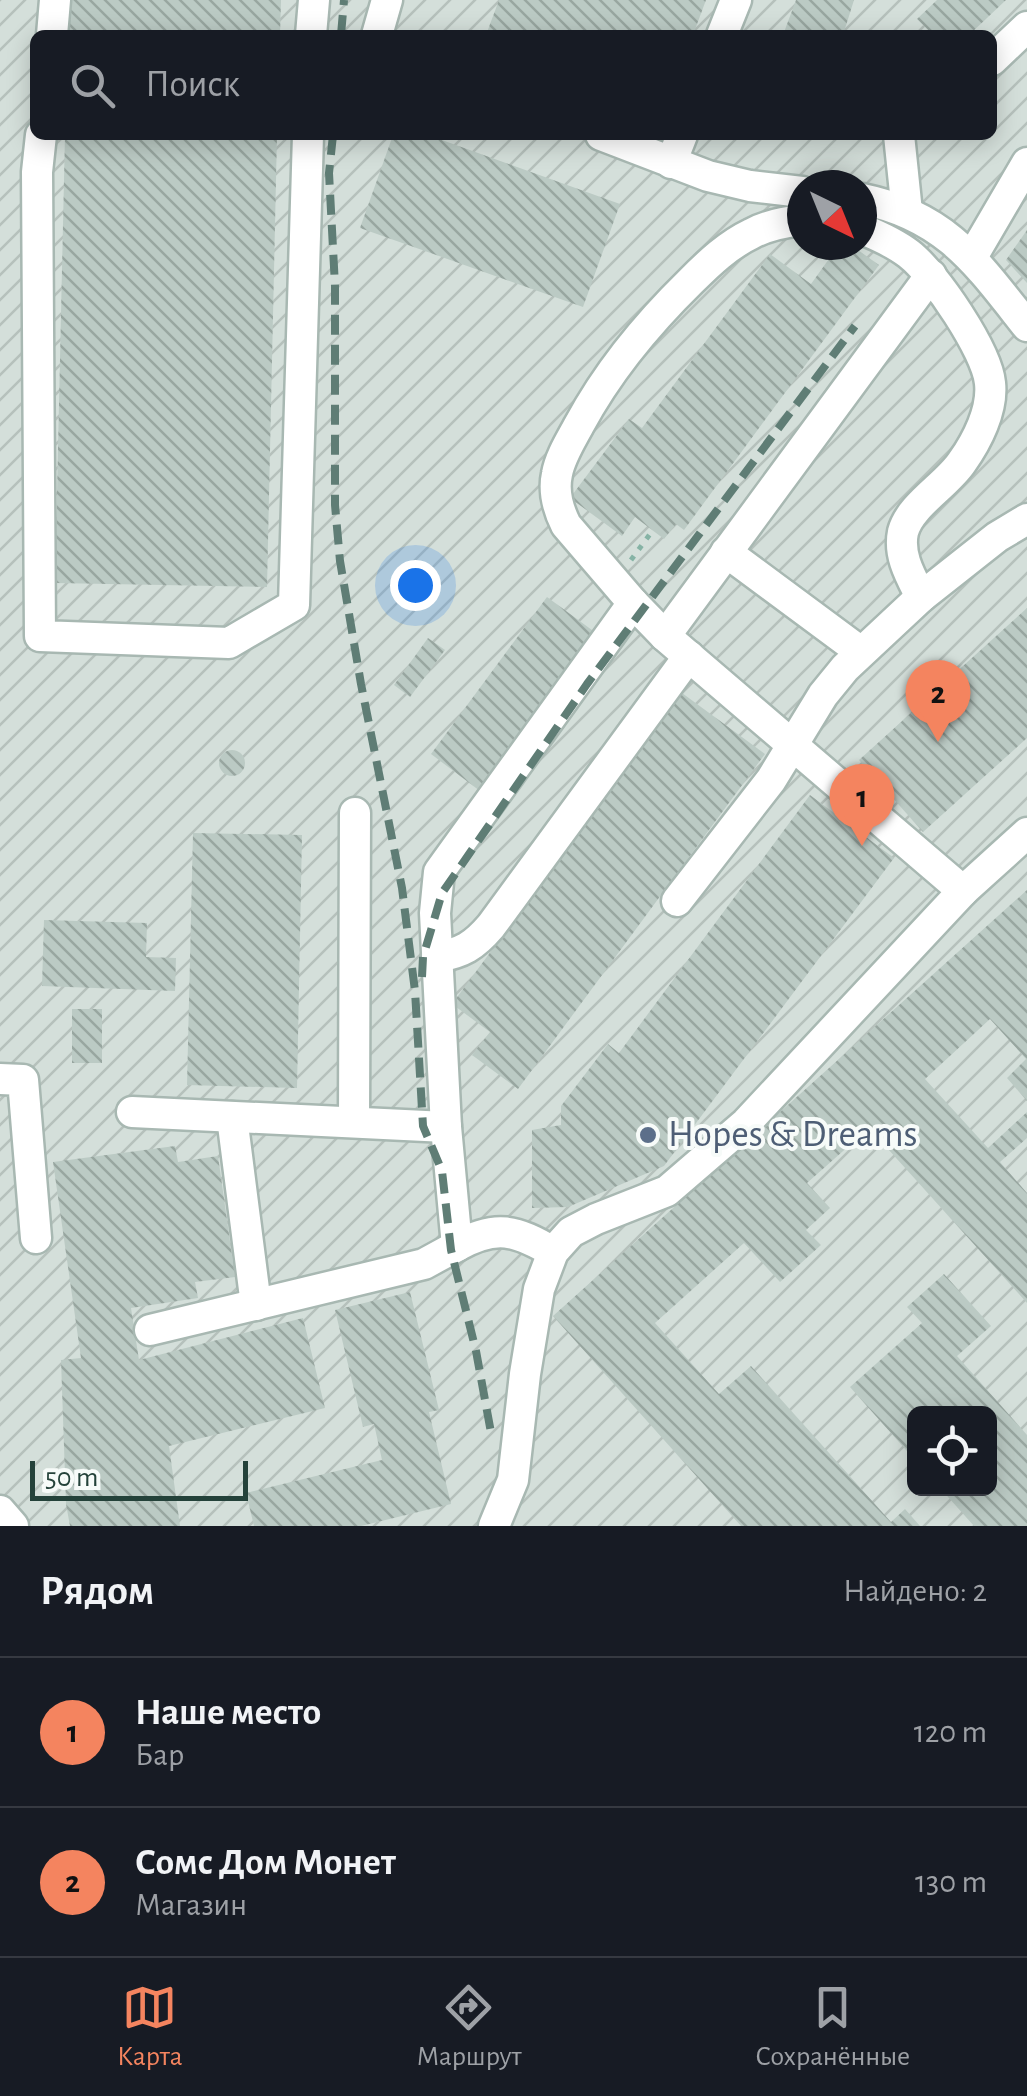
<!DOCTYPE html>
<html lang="ru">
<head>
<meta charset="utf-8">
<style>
  :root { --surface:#171b24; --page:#20242c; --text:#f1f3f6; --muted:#9ea1a6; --line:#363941; --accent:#f4845f }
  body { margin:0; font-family:"Alegreya Sans",sans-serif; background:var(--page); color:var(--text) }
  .controls { position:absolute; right:30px; bottom:30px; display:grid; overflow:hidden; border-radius:15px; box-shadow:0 5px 25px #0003 }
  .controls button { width:90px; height:90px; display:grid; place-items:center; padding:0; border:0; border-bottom:2px solid var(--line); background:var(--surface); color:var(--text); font:50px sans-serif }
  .compass { position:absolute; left:787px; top:170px; width:90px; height:90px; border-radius:50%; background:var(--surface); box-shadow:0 5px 25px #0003; rotate:137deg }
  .scale { position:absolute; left:30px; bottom:25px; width:218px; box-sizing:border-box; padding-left:10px; border:5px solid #24423a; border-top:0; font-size:28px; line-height:35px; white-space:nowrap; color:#24423a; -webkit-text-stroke:8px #f7fbf9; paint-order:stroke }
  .you { position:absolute; left:415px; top:585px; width:35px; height:35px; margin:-25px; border:8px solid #fff; border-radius:50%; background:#1a73e8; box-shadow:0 0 0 15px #1a73e833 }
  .badge { display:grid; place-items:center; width:65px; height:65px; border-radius:50%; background:var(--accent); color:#111; font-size:32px; font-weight:700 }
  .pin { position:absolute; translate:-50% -82px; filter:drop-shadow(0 2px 5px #0008) }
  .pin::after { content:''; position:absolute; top:52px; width:35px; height:30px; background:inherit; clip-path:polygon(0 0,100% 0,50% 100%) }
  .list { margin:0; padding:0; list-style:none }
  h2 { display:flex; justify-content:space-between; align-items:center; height:130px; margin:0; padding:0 40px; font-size:42px }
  h2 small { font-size:32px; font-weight:400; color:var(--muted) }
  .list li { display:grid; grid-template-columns:65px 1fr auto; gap:30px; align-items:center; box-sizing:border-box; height:150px; padding:0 40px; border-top:2px solid var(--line) }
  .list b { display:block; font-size:38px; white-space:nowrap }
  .list p { margin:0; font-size:32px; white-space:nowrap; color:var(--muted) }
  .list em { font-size:32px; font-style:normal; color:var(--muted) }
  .icon { flex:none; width:55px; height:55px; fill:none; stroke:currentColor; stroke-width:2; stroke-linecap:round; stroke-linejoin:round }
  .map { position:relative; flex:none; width:1027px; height:1526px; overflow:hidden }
  .search { position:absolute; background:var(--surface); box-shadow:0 5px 25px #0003; left:30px; right:30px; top:30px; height:110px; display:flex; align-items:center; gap:25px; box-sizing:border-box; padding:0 35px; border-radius:15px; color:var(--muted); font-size:38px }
  .sheet { height:430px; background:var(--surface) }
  nav { display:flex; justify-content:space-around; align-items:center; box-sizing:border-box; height:140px; border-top:2px solid var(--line); background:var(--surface); font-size:28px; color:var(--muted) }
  nav a { display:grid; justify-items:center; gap:5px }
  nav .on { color:var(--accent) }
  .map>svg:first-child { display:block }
</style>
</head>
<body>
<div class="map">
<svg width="1027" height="1526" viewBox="0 0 1027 1526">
  <defs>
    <pattern id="industrial-furrows" width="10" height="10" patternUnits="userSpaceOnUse" patternTransform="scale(2.5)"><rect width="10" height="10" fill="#d4dfda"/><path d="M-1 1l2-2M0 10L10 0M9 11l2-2" fill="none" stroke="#b6c1bc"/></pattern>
    <pattern id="building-back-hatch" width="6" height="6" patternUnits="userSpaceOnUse" patternTransform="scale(2.5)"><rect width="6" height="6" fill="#bbcac4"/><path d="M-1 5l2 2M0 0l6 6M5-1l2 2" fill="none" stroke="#98a6a0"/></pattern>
  </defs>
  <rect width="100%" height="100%" fill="#e6efeb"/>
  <!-- industrial -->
  <path fill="url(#industrial-furrows)" fill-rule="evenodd" d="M0,0H1027V1526H0ZM35,35H992V135H35ZM802,185H862V245H802ZM914,1414H990V1488H914Z"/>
  <!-- building -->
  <g fill="url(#building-back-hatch)">
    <polygon points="68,0 281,0 280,35 67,35"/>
    <polygon points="499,0 706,0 693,35 486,35"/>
    <polygon points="796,0 854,0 843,35 783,35"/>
    <polygon points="937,0 1006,0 969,35 933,35 917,19"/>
    <polygon points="65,135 277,135 267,587 55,583"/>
    <polygon points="393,135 428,135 620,204 583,307 360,228"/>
    <polygon points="1027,230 1027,283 1006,260"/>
    <polygon points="839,245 851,245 879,265 684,530 676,524 664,539 635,517 622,536 570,498 629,419 642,428 770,254 811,284"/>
    <polygon points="547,597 596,633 480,791 431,754"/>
    <polygon points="1027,608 1027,738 923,832 859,760"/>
    <polygon points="428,638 445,650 410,697 394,685"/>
    <polygon points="682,693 765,754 518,1089 472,1055 490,1032 452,1004"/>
    <circle cx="232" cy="763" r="13"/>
    <polygon points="810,795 894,858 664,1166 568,1207 532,1208 532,1130 561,1125 561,1106 608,1044 619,1053"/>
    <polygon points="193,833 302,835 297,1088 187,1085"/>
    <polygon points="1027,890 1027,1101 1007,1078 1026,1059 990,1019 925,1079 988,1148 1027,1112 1027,1138 1000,1162 1027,1193 1027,1303 869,1128 807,1183 830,1208 806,1230 821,1245 780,1282 744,1243 655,1323 719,1394 751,1366 891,1522 905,1509 920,1526 741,1526 553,1316"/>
    <polygon points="44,920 147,923 146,957 176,958 175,991 42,986"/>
    <rect x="72" y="1009" width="30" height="54"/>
    <polygon points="175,1146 178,1162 218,1156 235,1277 195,1282 198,1298 131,1308 139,1360 303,1318 325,1408 169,1446 180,1526 70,1526 66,1504 61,1360 81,1358 53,1162"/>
    <polygon points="944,1274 991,1326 957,1356 1027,1435 1027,1526 974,1526 940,1488 990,1488 990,1414 914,1414 914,1459 850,1387 922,1323 907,1307"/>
    <polygon points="410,1292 439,1410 429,1412 451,1504 361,1526 254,1526 246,1493 382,1460 374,1424 363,1427 335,1310"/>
  </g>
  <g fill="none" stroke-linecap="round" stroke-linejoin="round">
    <defs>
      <g id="minor">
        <polyline points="52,35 55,0"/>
        <polyline points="311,35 314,0"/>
        <polyline points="377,35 387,0"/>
        <polyline points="722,35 736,0"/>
        <polyline points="992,60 1027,27"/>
        <polyline points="41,135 37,172 40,636 229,643 294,605 308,135"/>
        <polyline points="601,135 708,176 750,186 802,192"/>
        <polyline points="899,135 907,212"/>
        <polyline points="671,163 682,135"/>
        <path d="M862,199C946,216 977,263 1027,326"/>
        <path d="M802,220C784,222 767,225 751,234C728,245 709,263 691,281C647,324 608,371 579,425C571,440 560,457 557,474C553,492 558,509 566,525L633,603L665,636L963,891"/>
        <path d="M862,229C879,236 895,243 909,254C935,274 987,351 990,383C993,410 977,441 962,462C947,485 910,505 903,532C898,556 911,577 921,597"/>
        <polyline points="972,257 1027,163"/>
        <polyline points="726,552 861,652"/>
        <polyline points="665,636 931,275"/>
        <polyline points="677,901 771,780 823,695 845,668 921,597 997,537 1027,519"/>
        <path d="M437,957C462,953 474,946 491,926L689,656"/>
        <polyline points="0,1079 23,1080 36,1238"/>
        <polyline points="132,1112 446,1127"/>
        <polyline points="232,1117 256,1305"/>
        <polyline points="354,1122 355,813"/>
        <path d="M553,1252C516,1230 496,1224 457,1246L446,1127L435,913L439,872L633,603"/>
        <polyline points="150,1330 424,1264 457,1246"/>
        <polyline points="0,1511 13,1526"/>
        <polyline points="494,1526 513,1480 525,1374 539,1289 553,1252 571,1232 596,1219 667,1191 746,1123 963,891 1027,833"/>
      </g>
    </defs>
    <!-- minor casing -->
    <use href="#minor" stroke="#a8b8b2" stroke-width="35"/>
    <!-- path -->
    <polyline stroke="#86b3a5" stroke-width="5" stroke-dasharray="5 8" stroke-linecap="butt" points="631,560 653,530"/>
    <!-- minor -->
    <use href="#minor" stroke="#fff" stroke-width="30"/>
    <!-- rail -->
    <g stroke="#5f7d75" stroke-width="8" stroke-dasharray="20 10" stroke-linecap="butt">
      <polyline points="341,35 344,0"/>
      <polyline points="333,135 329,173 335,286 335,505 340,561 361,684 402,888 415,991 423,1126 442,1171 451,1250 476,1351 492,1438"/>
      <polyline points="422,977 423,957 442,893 587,684 855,326"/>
    </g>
  </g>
  <!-- markers -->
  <circle fill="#5c6f8a" stroke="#f7fbf9" stroke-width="4" cx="648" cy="1135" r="10"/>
  <g text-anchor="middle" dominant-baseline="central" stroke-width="8" stroke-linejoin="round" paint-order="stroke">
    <!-- service labels -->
    <g font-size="38" fill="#4e5e75" stroke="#f7fbf9" text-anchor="start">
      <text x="668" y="1135">Hopes &amp; Dreams</text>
    </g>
  </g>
</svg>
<div class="controls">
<button><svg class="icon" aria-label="locate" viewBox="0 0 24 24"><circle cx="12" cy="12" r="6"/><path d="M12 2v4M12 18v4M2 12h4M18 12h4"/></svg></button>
</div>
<svg class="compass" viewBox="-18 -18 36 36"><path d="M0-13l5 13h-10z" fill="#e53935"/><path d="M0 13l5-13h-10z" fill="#9ea1a6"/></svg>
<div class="scale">50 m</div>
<div class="you"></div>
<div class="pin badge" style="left:862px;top:846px">1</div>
<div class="pin badge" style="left:938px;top:742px">2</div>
<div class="search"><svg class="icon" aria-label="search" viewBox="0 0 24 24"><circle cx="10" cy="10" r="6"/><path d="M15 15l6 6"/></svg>Поиск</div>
</div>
<section class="sheet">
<h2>Рядом<small>Найдено: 2</small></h2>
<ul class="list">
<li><span class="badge">1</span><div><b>Наше место</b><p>Бар</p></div><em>120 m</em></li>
<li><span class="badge">2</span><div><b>Сомс Дом Монет</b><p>Магазин</p></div><em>130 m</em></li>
</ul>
</section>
<nav>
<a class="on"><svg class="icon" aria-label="map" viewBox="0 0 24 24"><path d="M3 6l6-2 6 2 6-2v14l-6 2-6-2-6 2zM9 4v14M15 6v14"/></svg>Карта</a>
<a><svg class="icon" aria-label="directions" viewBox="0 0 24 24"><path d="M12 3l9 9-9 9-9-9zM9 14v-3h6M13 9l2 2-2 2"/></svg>Маршрут</a>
<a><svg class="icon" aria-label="saved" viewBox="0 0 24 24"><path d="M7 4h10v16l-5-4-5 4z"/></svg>Сохранённые</a>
</nav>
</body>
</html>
